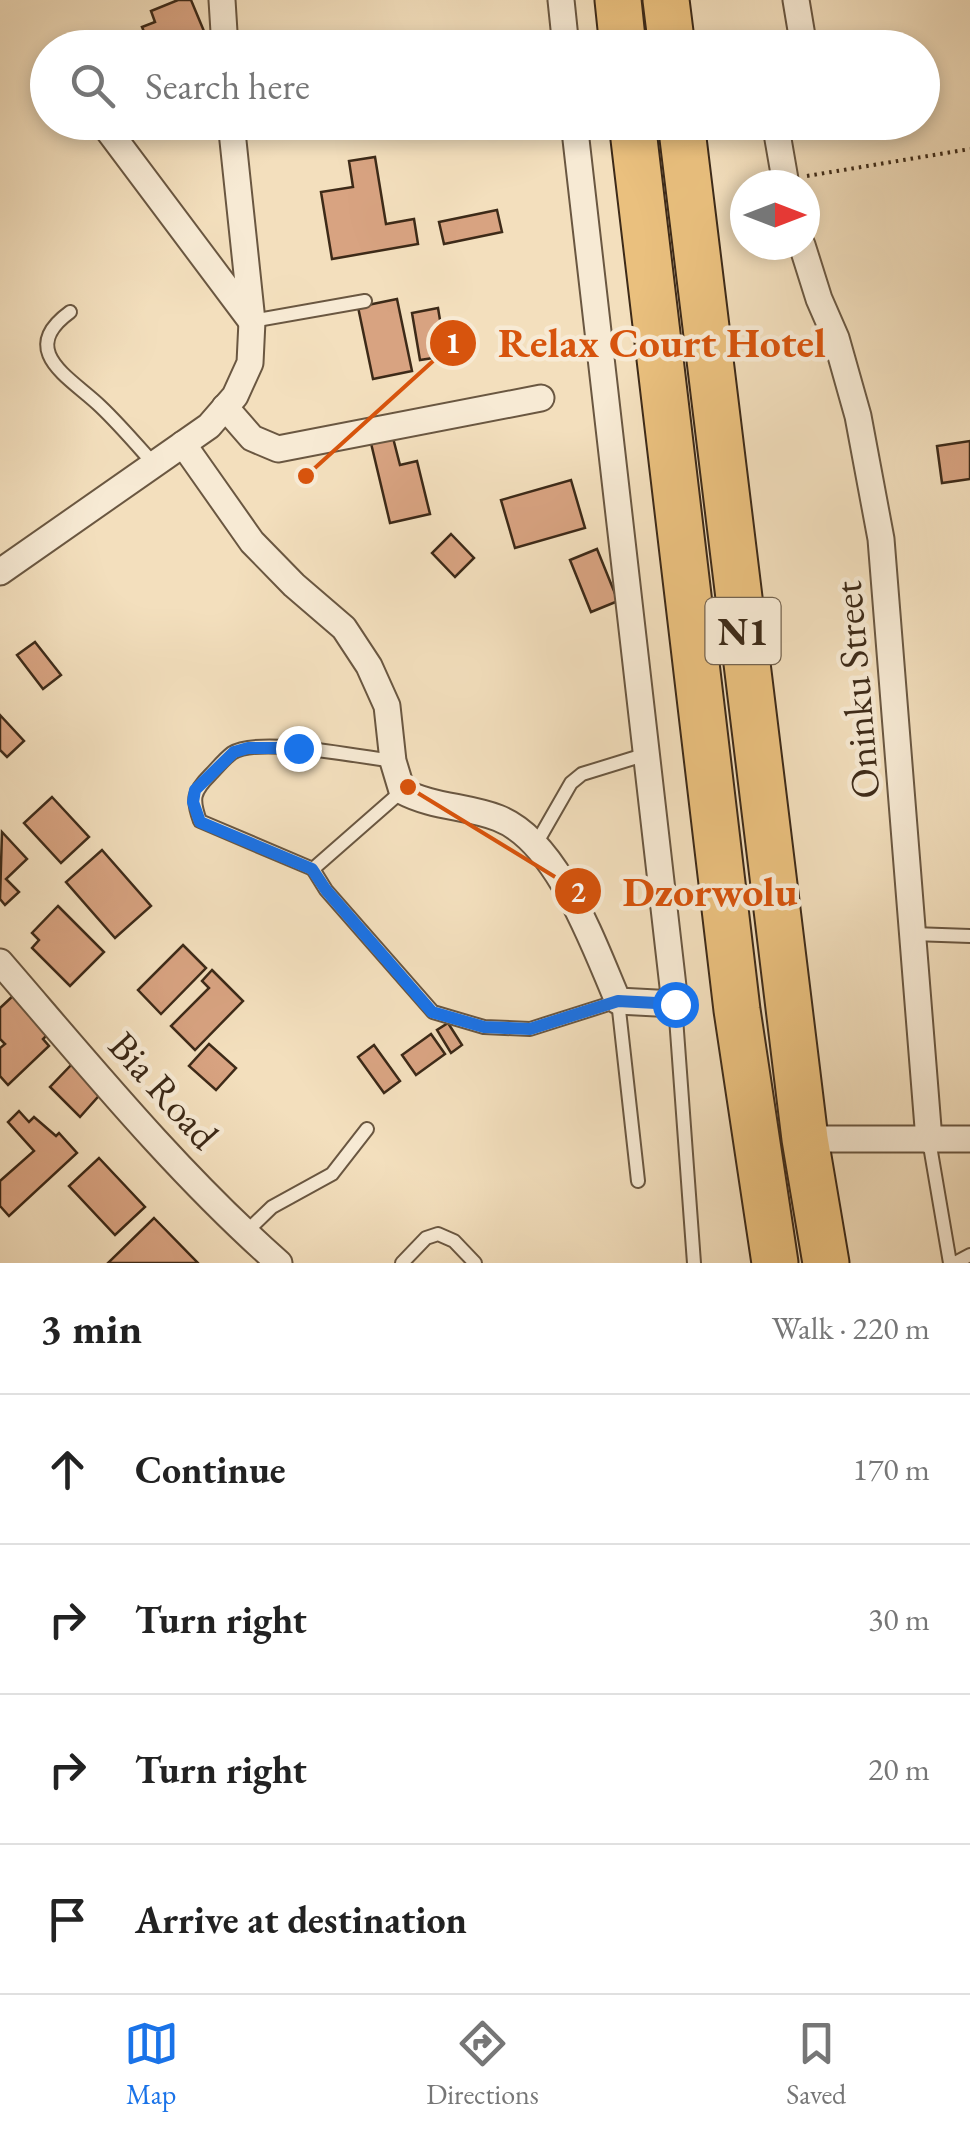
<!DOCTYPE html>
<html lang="en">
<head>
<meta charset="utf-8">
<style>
  :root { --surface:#fff; --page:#f6f6f6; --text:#222; --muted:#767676; --line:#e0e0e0; --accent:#1a73e8 }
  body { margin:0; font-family:"EB Garamond",serif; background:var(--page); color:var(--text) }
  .compass { position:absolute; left:730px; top:170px; width:90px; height:90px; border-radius:50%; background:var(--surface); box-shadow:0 5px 15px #0003; rotate:90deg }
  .stop { position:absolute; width:30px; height:30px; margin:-22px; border:8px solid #1a73e8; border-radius:50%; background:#fff }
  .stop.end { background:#1a73e8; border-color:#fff; box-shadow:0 2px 10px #0008 }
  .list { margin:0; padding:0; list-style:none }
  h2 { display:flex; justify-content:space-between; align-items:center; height:130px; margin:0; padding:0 40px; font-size:42px }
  h2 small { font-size:32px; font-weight:400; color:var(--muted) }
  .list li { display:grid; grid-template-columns:65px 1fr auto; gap:30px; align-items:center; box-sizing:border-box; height:150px; padding:0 40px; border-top:2px solid var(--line) }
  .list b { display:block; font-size:38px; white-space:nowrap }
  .list em { font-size:32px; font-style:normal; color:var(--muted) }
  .icon { flex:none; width:55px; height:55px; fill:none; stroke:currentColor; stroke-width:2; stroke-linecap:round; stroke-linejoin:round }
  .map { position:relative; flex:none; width:970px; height:1263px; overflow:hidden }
  .search { position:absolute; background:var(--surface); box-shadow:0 5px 15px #0003; left:30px; right:30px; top:30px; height:110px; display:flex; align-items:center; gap:25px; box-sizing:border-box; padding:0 35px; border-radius:55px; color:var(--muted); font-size:38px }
  .sheet { height:730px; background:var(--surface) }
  nav { display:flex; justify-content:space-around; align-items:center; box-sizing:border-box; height:140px; border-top:2px solid var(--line); background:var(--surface); font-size:28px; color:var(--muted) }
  nav a { display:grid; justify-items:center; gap:5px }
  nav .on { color:var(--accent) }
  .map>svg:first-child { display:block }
</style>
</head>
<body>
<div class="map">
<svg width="970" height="1263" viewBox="0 0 970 1263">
  <rect width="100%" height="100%" fill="#f3dfbd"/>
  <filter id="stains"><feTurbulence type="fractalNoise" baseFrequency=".002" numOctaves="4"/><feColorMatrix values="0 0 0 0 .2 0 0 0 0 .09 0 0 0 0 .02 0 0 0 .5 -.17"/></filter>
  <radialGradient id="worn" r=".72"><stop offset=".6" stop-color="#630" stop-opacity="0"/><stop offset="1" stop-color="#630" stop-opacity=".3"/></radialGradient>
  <!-- building -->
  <g fill="#d8a381" stroke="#3d2a18" stroke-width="2.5">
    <polygon points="178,0 191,0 211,48 151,48 142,27 155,22 151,11"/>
    <polygon points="375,157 386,224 414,219 418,244 332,259 321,192 353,187 349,161"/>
    <polygon points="497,210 502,232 444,244 439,222"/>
    <polygon points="397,299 412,371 373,379 358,307"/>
    <polygon points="438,308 446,356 420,360 412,313"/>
    <polygon points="392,434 400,465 417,461 430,514 390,523 370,439"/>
    <polygon points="970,441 970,479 942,483 937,446"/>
    <polygon points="571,480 585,528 515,548 501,500"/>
    <polygon points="451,534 474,558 455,577 432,553"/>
    <polygon points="597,549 618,601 591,612 570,560"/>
    <polygon points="35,642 61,675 43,689 17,655"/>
    <polygon points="0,715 24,741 7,757 0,750"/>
    <polygon points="52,797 89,837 61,863 24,823"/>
    <polygon points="2,832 27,859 6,879 19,892 5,905 0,899"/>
    <polygon points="102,850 151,906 115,938 66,882"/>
    <polygon points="58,906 104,952 70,986 32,948 39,940 32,933"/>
    <polygon points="183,945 206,968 161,1014 138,990"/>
    <polygon points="212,970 243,1001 195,1050 171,1026 209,988 202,981"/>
    <polygon points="16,993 51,1031 43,1039 49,1046 8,1085 0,1076 0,1048 5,1044 0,1039 0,1008"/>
    <polygon points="448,1023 462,1045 451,1053 437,1030"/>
    <polygon points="431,1034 445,1054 416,1075 402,1055"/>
    <polygon points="209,1044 236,1068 216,1090 189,1066"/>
    <polygon points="374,1045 400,1081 384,1093 358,1057"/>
    <polygon points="74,1062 104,1090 80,1117 50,1087"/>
    <polygon points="19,1111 29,1122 34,1117 56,1136 59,1133 77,1153 9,1216 0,1206 0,1181 34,1151 8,1122"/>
    <polygon points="99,1158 145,1207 115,1235 69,1186"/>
    <polygon points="154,1218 198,1263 108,1263"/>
  </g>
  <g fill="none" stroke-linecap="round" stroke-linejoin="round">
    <defs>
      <g id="lane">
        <path d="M70,312C16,351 71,378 100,406C119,424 136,444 153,463"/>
        <polyline points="252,321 365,301"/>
        <polyline points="402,791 313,869 326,890 433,1012 484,1027 530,1029 618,1001 638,1181"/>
        <polyline points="536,844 571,783 582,774 647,754"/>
        <path d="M313,869L200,821C192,799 193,792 210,775C217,768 224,759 232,753C258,736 361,757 393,761"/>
        <polyline points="913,934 970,936"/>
        <polyline points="675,1004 694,1263"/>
        <polyline points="929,1140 950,1263"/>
        <polyline points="245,1233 272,1207 332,1174 367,1129"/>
        <polyline points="402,1263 426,1238 438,1234 454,1241 475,1263"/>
        <polyline points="955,1263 970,1255"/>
      </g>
      <g id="street">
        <polyline points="222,0 225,48"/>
        <polyline points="561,0 566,48"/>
        <polyline points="796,0 802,36 797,48"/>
        <polyline points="102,122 249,318"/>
        <polyline points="775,122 786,185"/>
        <polyline points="802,245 819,299 836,338 858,416 881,539 929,1140"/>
        <polyline points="225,407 252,438 278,449 541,398"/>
        <path d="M183,444L252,542L294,585L344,628L369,666L387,706L393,761L402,791C432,807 466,806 498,818C558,841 594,946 618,1001L675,1004L574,122"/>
        <polyline points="0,572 209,426 235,396 250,363 252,321 231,122"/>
        <path d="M0,962C89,1065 177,1173 279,1263"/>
        <polyline points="805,1139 970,1139"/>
      </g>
      <g id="highway">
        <polyline points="618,0 623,48"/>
        <polyline points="666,0 672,48"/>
        <polyline points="632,122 737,1010 775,1263"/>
        <polyline points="681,122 805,1139 826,1263"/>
      </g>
    </defs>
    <!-- lane casing -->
    <use href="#lane" stroke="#6a5741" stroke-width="16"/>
    <!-- street casing -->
    <use href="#street" stroke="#6a5741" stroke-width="29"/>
    <!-- highway casing -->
    <use href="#highway" stroke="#3d2a18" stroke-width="49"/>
    <!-- path -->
    <polyline stroke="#3d2a18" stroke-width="4" stroke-dasharray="2.5 5" stroke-linecap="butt" points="807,176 970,149"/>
    <!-- lane -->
    <use href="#lane" stroke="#f7ead4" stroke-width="12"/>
    <!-- street -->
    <use href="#street" stroke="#f7ead4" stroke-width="25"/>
    <!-- highway -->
    <use href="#highway" stroke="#eac07e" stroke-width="45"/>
  </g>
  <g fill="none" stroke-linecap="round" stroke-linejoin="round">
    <!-- route -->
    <polyline stroke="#1a73e8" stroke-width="12" points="298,748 248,748 234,752 195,790 193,802 200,822 312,869 326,890 432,1012 484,1027 530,1029 618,1001 675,1004"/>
  </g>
  <g text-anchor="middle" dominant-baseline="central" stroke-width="9" stroke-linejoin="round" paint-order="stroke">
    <!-- shield labels -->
    <rect fill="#f7ead4" stroke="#756450" stroke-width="2.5" x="705.5" y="598" width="75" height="66" rx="8"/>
    <g font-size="38" font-weight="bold" fill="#3d2a18">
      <text x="743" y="631">N1</text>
    </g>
    <!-- street labels -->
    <g font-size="40" fill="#3d2a18" stroke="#f7ead4">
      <text transform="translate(856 690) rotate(-95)">Oninku Street</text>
      <text transform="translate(164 1090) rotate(48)">Bia Road</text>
    </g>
  </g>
  <!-- callouts -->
  <path fill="none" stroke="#d7540d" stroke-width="4" d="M306 476L453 343M408 787L578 891"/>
  <g fill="#d7540d" stroke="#f7ead4" stroke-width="4">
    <circle cx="306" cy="476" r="10"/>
    <circle cx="408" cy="787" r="10"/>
    <circle cx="453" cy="343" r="25"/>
    <circle cx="578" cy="891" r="25"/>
  </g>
  <g font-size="30" text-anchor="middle" font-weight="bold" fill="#fff">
    <text x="453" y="353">1</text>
    <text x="578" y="902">2</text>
  </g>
  <g font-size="42" text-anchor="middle" font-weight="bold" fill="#d7540d" stroke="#f7ead4" stroke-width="9" stroke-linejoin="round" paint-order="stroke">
    <text x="662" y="357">Relax Court Hotel</text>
    <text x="710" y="906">Dzorwolu</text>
  </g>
  <rect width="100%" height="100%" filter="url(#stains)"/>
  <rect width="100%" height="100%" fill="url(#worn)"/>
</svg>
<svg class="compass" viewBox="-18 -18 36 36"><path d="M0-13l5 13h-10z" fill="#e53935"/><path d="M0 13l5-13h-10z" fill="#767676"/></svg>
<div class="stop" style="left:675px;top:1004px"></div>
<div class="stop end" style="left:298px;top:748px"></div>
<div class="search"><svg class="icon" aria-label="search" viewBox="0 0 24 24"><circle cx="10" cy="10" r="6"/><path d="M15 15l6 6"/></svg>Search here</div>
</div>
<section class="sheet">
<h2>3 min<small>Walk · 220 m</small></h2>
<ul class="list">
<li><svg class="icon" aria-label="ahead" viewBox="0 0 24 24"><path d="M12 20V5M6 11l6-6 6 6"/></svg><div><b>Continue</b></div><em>170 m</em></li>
<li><svg class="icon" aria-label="right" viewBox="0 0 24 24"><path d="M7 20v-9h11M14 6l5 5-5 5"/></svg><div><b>Turn right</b></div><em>30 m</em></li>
<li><svg class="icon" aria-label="right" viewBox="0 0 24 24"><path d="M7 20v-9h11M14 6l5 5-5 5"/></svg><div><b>Turn right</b></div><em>20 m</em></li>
<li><svg class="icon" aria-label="arrive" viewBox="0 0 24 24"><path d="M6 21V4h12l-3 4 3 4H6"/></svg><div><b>Arrive at destination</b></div></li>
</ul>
</section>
<nav>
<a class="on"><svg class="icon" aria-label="map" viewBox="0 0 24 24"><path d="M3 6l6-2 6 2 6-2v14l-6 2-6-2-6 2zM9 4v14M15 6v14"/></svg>Map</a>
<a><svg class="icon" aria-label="directions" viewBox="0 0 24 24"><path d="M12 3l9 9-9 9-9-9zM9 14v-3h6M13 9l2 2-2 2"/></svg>Directions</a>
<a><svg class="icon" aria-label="saved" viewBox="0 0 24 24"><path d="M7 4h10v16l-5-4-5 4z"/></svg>Saved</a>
</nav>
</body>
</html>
